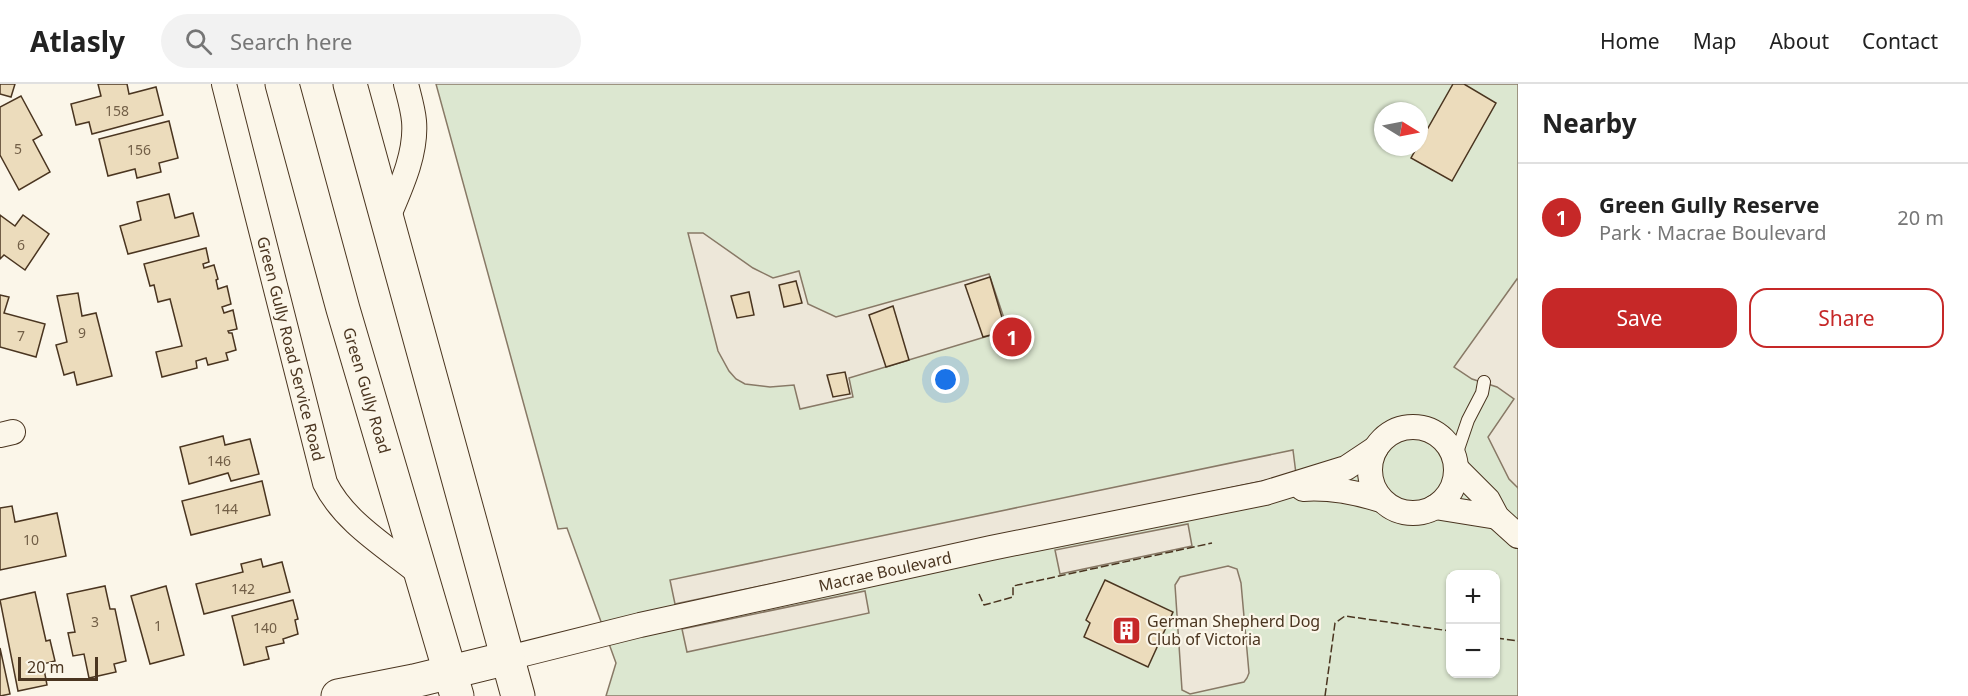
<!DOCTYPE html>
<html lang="en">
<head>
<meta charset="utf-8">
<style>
  :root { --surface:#fff; --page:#f2f2f2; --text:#222; --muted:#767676; --line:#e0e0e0; --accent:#c62828 }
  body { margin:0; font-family:"Noto Sans",sans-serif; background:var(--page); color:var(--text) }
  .controls { position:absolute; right:18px; bottom:18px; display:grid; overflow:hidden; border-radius:12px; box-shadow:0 2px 4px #0004 }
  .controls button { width:54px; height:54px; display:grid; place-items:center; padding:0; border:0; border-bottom:2px solid var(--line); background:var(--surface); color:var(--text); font:30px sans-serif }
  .compass { position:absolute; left:1374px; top:18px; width:54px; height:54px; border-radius:50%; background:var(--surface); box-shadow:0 2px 4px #0004; rotate:100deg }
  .scale { position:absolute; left:18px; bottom:15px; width:80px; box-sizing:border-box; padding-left:6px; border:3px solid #4a3520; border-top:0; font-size:16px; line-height:21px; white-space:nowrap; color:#4a3520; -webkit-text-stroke:4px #fbf6e9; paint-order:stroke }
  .you { position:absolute; left:946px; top:296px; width:21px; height:21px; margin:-15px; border:4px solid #fff; border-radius:50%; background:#1a73e8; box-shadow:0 0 0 9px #1a73e833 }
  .badge { display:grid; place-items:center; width:39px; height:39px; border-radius:50%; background:var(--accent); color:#fff; font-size:20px; font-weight:700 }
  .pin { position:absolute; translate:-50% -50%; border:3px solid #fff; box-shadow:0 2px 6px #0006 }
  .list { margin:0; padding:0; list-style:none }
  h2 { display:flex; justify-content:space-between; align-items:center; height:78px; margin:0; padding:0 24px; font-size:26px }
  h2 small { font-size:20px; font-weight:400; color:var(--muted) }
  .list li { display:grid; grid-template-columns:39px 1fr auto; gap:18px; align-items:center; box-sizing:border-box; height:108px; padding:0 24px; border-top:2px solid var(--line) }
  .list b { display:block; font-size:22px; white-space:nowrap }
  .list p { margin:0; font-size:20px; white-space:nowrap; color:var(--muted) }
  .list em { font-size:20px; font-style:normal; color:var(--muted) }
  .actions { display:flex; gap:12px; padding:18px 24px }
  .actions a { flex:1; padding:14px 0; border:2px solid var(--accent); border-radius:18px; text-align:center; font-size:21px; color:var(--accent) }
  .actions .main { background:var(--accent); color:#fff }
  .icon { flex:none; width:33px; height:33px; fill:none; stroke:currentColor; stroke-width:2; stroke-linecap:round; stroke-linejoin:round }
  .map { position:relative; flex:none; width:1518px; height:612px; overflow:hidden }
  header { display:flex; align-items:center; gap:36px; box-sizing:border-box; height:84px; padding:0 30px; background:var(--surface); border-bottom:2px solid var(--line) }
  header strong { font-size:28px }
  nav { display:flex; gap:33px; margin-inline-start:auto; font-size:21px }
  .search { width:420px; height:54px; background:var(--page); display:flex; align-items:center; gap:15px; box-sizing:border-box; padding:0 21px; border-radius:33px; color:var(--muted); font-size:22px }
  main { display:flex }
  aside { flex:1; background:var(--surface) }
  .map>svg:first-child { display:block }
</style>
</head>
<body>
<header>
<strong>Atlasly</strong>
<div class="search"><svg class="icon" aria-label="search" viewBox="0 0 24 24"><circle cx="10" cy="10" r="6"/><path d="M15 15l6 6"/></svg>Search here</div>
<nav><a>Home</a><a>Map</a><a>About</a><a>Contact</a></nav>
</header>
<main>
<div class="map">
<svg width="1518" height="612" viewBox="0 0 1518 612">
  <rect width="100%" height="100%" fill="#fbf6e9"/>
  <!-- green -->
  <path fill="#dce7d0" stroke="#887966" stroke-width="1.5" fill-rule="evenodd" d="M436,0H1518V612H606L616,579L567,444L558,445ZM1383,27H1419V63H1383ZM1450,490H1496V590H1450Z"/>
  <!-- parking -->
  <g fill="#ede7d9" stroke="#887966" stroke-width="1.5">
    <polygon points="688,149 703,149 753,184 773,194 799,187 808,220 836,233 989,190 1008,246 849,294 853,313 800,325 794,301 770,303 745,300 736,295 729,287 718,267"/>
    <polygon points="1517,195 1518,196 1518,404 1509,395 1488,353 1514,315 1497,303 1472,295 1454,283"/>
    <polygon points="1293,366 1296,390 675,520 670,496"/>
    <polygon points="1188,440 1192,462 1060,490 1055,466"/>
    <polygon points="1228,482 1237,485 1241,499 1249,589 1247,594 1244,598 1190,610 1182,606 1175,501 1180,493"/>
    <polygon points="865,507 869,529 687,568 682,545"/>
  </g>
  <!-- building -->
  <g fill="#ecdcbc" stroke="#4a3520" stroke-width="1.5">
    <polygon points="0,0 15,0 11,13 0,10"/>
    <polygon points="98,0 127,0 129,10 156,3 163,31 92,50 89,38 76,41 71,20 101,12"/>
    <polygon points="1453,0 1464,0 1496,19 1452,97 1411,74"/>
    <polygon points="21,12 42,51 33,56 50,88 19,106 0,71 0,23"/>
    <polygon points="169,37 178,74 159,79 161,88 137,94 135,85 108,92 99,55"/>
    <polygon points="169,110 175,134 193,129 199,152 128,170 120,142 141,136 137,118"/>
    <polygon points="0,131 15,142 23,131 49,150 25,186 4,171 0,175"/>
    <polygon points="206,164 209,178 203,180 204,184 214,181 218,195 216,196 218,205 227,202 231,220 222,223 224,229 233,226 237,245 228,247 229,249 232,249 236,266 226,269 228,276 208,281 206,274 196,277 197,284 162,293 156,268 182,262 170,215 158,218 154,201 150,202 144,180"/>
    <polygon points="990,193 1006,247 983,253 965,201"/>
    <polygon points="796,197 802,219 784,223 779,201"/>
    <polygon points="749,208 754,231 737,234 731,212"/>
    <polygon points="78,209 82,232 96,229 112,292 77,301 74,288 64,291 56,261 67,258 57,212"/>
    <polygon points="0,211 9,213 4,229 45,240 36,273 0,263"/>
    <polygon points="893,222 909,276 886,283 869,231"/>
    <polygon points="845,288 850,310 833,313 827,291"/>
    <polygon points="223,352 225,361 250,355 259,390 231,397 228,389 189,400 180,363"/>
    <polygon points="262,397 270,431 191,451 182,417"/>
    <polygon points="12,422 15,438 57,429 66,472 0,486 0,424"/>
    <polygon points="261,475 263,483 282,478 290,508 204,530 196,500 243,488 241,480"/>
    <polygon points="1105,496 1173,528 1148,583 1084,553 1090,539 1086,536"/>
    <polygon points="105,502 110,525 115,525 126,577 114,580 116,588 89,594 84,570 73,572 68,549 75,548 67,510"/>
    <polygon points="166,502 184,571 150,580 131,512"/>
    <polygon points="35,508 46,557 50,556 55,577 43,580 47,601 18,607 0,516"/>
    <polygon points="293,516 298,535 295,536 298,550 283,555 284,559 266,563 269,575 244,581 232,532"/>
    <polygon points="0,564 10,610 0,612"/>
  </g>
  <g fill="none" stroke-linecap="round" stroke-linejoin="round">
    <defs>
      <polyline id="lane" points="1455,374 1468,336 1482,309 1484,298"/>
      <g id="street">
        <path id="s1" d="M224,0L325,399C344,438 387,463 420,490"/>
        <path d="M386,138C399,107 417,71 414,37C413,25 409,12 406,0"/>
        <circle cx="1413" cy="386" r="43"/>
        <polyline points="0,351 13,348"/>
        <polyline points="1456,384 1488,416 1497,433 1518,452"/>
        <path d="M1303,405C1330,403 1355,408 1381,416"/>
        <polyline points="1435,423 1497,433"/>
        <path id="s2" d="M508,574L640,541L991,464L1265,409L1346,384L1376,364"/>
      </g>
      <polyline id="secondary" points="338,612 414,597 508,574"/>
      <g id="primary">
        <path id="s3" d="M282,0L343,225L457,612"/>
        <polyline points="350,0 518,612"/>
      </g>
    </defs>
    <!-- lane casing -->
    <use href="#lane" stroke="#4a3520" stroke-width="14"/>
    <!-- street casing -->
    <use href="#street" stroke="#4a3520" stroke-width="26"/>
    <!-- secondary casing -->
    <use href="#secondary" stroke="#4a3520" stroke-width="35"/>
    <!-- primary casing -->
    <use href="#primary" stroke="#4a3520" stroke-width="35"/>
    <!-- lane -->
    <use href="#lane" stroke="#fbf6e9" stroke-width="12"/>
    <!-- street -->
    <use href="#street" stroke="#fbf6e9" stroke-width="24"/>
    <!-- secondary -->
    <use href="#secondary" stroke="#fbf6e9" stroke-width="33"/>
    <!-- primary -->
    <use href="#primary" stroke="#fbf6e9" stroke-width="33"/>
    <!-- fence -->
    <g stroke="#4a3520" stroke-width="1.5" stroke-dasharray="8 3" stroke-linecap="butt">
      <polyline points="979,510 984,521 1013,513 1013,502 1212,459"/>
      <polyline points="1496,554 1518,557"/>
      <polyline points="1325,612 1335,539 1345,532 1450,547"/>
    </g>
  </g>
  <!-- icons -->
  <defs>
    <symbol id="building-square" viewBox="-11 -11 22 22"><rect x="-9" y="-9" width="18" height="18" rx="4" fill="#c62828" stroke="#fbf6e9"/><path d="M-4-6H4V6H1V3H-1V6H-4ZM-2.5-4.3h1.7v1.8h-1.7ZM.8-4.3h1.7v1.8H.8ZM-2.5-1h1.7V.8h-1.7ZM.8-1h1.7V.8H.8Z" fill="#fff"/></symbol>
  </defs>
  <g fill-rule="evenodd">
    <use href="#building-square" x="1110" y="530" width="33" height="33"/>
  </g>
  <g text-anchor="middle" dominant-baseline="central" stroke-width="4.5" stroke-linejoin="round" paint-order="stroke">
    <!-- number labels -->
    <g font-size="14" fill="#725f47">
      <text x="117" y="26">158</text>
      <text x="18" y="64">5</text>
      <text x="139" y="65">156</text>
      <text x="21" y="160">6</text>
      <text x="82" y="248">9</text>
      <text x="21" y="251">7</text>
      <text x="219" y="376">146</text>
      <text x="226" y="424">144</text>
      <text x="31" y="455">10</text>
      <text x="243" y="504">142</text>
      <text x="95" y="537">3</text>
      <text x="158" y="541">1</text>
      <text x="265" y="543">140</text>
    </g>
    <!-- street labels -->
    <g font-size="16" fill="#4a3520" stroke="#fbf6e9">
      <text stroke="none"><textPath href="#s1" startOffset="273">Green Gully Road Service Road</textPath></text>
      <text stroke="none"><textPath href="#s3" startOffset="318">Green Gully Road</textPath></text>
      <text stroke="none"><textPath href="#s2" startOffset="387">Macrae Boulevard</textPath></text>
    </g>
    <!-- poi labels -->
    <g font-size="16" fill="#4a3520" stroke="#fbf6e9" text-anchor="start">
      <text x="1147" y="537">German Shepherd Dog<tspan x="1147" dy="18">Club of Victoria</tspan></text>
    </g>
  </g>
</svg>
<div class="controls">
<button>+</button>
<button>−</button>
</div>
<svg class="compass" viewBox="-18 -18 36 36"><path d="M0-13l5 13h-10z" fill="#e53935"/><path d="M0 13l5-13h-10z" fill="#767676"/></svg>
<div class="scale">20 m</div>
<div class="you"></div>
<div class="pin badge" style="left:1012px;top:253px">1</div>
</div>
<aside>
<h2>Nearby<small></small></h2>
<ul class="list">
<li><span class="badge">1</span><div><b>Green Gully Reserve</b><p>Park · Macrae Boulevard</p></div><em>20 m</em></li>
</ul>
<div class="actions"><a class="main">Save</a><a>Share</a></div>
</aside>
</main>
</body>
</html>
